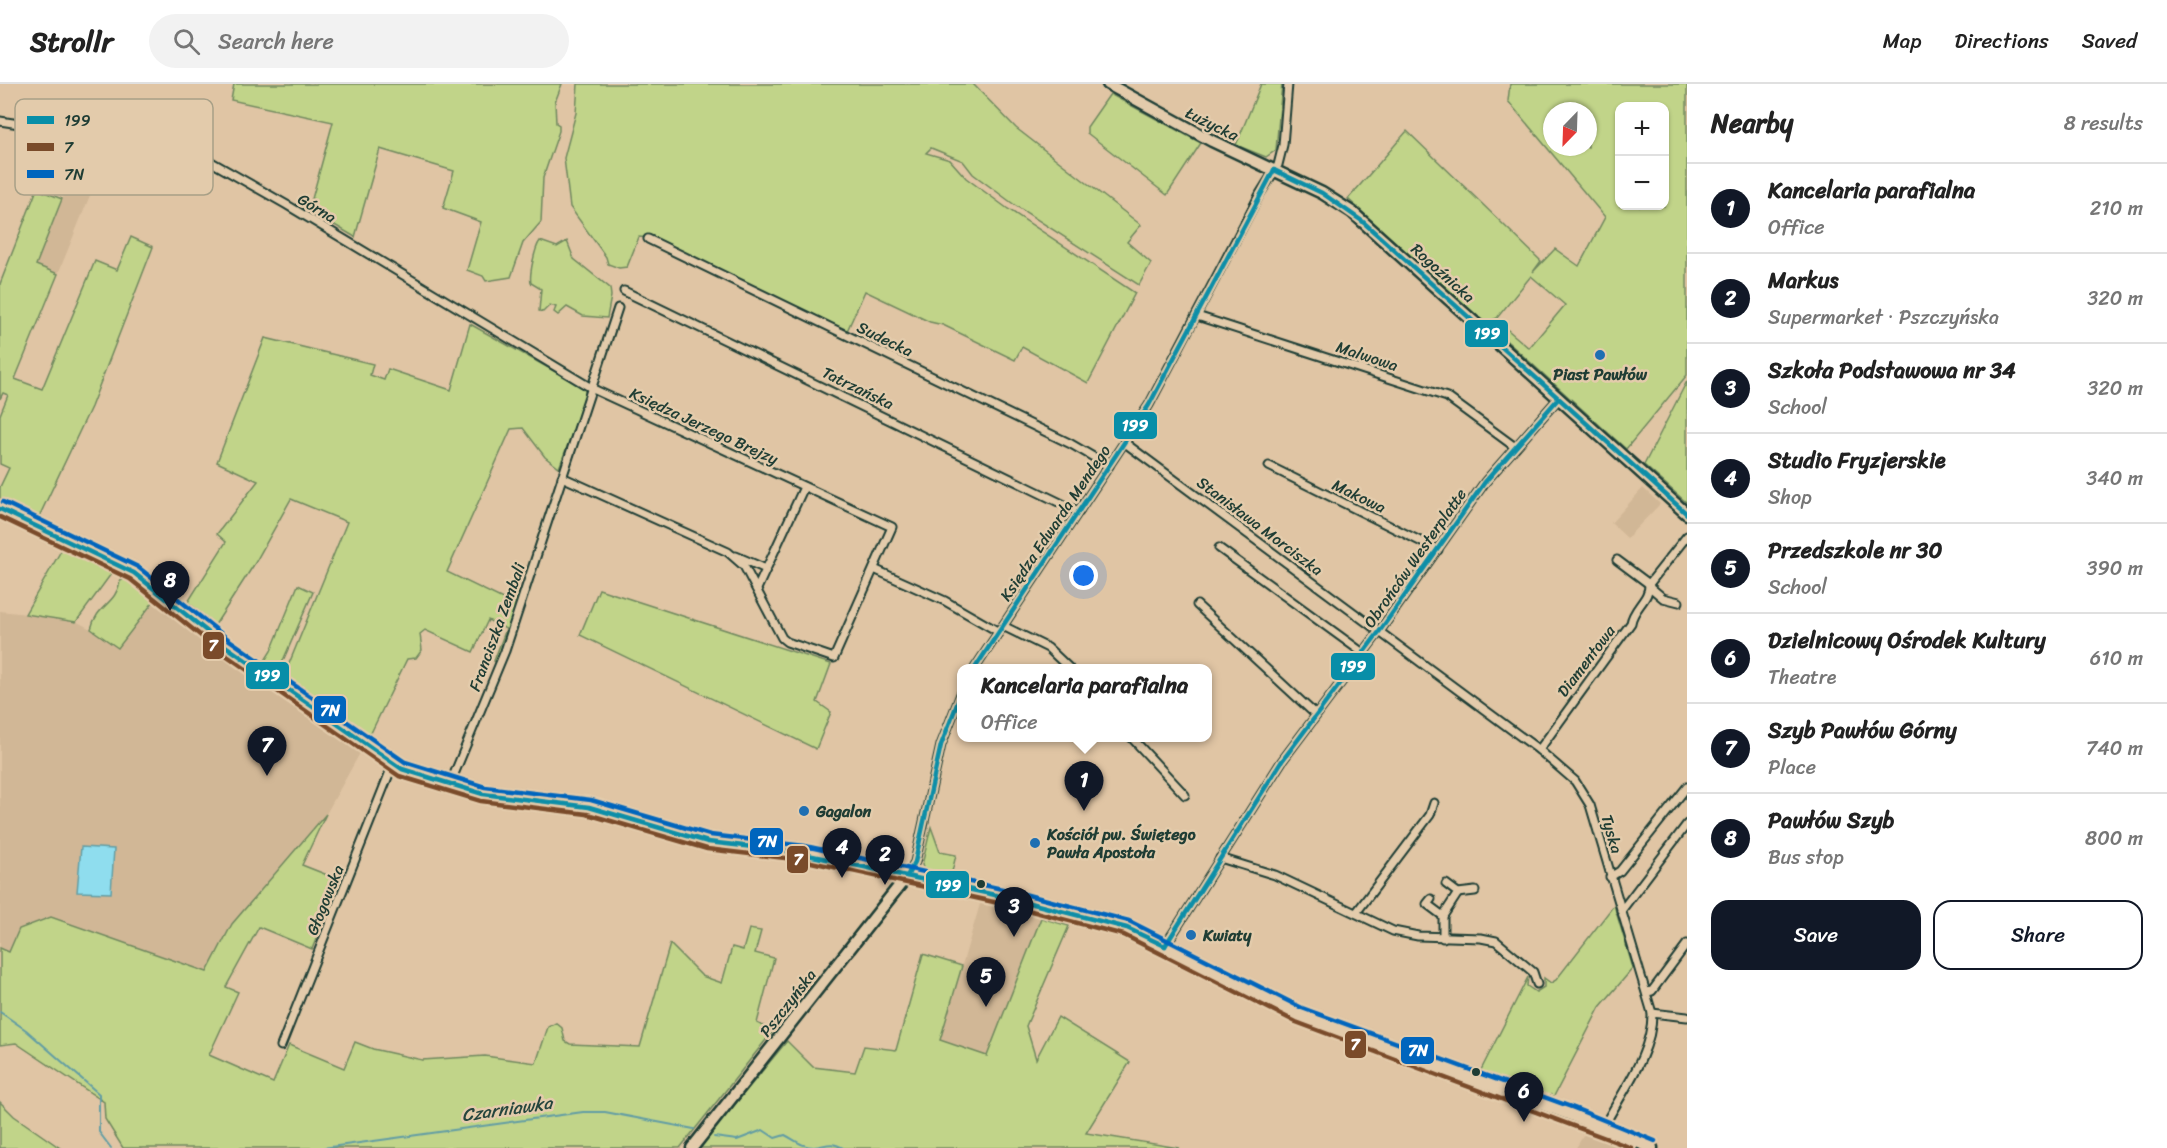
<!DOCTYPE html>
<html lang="en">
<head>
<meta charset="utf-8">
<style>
  :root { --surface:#fff; --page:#f2f2f2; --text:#222; --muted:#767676; --line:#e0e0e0; --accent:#111827 }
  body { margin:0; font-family:Sriracha,sans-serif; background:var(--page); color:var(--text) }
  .controls { position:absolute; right:18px; top:18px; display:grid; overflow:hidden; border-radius:12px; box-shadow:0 2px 4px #0004 }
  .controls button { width:54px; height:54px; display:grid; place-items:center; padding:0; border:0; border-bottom:2px solid var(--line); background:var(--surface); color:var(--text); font:30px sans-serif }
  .compass { position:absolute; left:1543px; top:18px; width:54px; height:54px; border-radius:50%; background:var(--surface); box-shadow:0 2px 4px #0004; rotate:203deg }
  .you { position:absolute; left:1084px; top:492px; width:21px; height:21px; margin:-15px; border:4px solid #fff; border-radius:50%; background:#1a73e8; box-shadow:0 0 0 9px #1a73e833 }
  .badge { display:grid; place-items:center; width:39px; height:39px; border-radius:50%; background:var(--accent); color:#fff; font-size:20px; font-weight:700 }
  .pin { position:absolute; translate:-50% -50px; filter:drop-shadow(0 2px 3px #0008) }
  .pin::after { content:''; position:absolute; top:32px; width:21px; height:18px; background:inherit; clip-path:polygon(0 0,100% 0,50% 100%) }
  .popup { position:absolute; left:957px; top:580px; width:255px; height:78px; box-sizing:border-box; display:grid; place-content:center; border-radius:12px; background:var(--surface); filter:drop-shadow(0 2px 4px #0005); font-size:20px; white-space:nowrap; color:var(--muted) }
  .popup b { font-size:22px; color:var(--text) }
  .popup::after { content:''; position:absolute; left:50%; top:100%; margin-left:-12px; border:12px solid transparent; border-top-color:var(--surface) }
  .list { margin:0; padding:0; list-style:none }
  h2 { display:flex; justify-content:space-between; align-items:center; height:78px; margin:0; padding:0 24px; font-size:26px }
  h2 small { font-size:20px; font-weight:400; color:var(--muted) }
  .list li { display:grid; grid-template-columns:39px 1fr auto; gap:18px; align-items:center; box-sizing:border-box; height:90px; padding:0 24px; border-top:2px solid var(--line) }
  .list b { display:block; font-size:22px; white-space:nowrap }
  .list p { margin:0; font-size:20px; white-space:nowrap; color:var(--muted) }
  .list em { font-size:20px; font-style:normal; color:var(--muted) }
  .actions { display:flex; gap:12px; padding:18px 24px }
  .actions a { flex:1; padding:14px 0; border:2px solid var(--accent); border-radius:18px; text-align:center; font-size:21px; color:var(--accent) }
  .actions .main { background:var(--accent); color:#fff }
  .icon { flex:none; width:33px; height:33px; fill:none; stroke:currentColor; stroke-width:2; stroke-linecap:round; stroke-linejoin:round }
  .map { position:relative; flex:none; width:1687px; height:1064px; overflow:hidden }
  header { display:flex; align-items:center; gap:36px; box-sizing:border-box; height:84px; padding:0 30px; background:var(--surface); border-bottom:2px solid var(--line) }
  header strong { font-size:28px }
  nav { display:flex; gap:33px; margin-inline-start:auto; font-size:21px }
  .search { width:420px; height:54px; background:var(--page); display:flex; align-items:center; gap:15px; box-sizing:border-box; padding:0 21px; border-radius:33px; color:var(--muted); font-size:22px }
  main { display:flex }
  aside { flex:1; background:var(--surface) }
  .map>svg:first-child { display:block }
</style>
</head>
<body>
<header>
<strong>Strollr</strong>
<div class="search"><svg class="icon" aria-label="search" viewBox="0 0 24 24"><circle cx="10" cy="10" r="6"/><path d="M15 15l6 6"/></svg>Search here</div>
<nav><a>Map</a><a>Directions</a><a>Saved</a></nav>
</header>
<main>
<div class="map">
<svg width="1687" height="1064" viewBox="0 0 1687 1064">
  <rect width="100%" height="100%" fill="#e0c5a4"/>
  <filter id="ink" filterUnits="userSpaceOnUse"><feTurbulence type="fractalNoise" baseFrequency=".0167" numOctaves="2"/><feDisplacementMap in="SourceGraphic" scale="12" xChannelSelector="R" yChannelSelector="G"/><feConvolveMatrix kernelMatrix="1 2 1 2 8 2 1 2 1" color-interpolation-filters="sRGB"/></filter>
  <g filter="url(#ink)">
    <!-- built -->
    <g fill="#d1b796">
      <polygon points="86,57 107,61 104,77 58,190 36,181 79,74 83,71"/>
      <polygon points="1643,404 1660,420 1627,454 1611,439"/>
      <polygon points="154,517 236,584 360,669 326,730 232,840 207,888 51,833 9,868 0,864 0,527 72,535 98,549 118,564"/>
      <polygon points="980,820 1041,834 987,973 940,956"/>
      <polygon points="1586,1047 1628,1064 1576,1064"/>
    </g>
    <!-- green -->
    <g fill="#c1d489" stroke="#70885e" stroke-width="1.5" fill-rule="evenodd">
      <polygon points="234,0 562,0 555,18 556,39 559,41 559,47 543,94 541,138 523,159 511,193 486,197 483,192 467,186 481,138 443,124 454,87 380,65 355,153 309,126 333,38 231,16"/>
      <polygon points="578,0 973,0 1016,44 1141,141 1127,158 1151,179 1139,201 1016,122 973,90 963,77 931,64 926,69 950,76 966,94 1008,125 1135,209 1088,299 1022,263 1015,276 943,241 930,238 865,207 847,247 653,154 639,153 627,183 619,184 608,180 606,173 570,123 564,74 576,29"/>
      <polygon points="1261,0 1282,0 1276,66 1266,73 1236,61"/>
      <path d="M1510,0H1687V291L1626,365L1499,250L1502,241L1529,264L1565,221L1531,192L1497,234L1485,239L1348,115L1407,47L1541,177L1533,188L1555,165L1579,182L1605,133L1508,17ZM1620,22H1664V122H1620ZM1552,27H1588V63H1552Z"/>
      <polygon points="1110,10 1201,59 1167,111 1087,49 1087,43"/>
      <polygon points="37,105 62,115 36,181 58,190 15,295 42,305 95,177 117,186 131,153 153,163 91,323 37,437 0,417 0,403 9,384 0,380 0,331 8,311 3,309 0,315 0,200"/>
      <path d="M540,157L557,163L567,157L574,175L610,204L611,212L607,234L583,232L567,223L558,231L554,228L556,223L550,221L543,228L539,227L541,205L531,199C529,191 535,163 540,157Z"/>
      <polygon points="470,240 584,304 586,312 559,384 545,373 523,344 511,345 447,488 513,520 518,508 521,509 497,579 494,577 506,545 488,536 473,568 425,546 420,550 422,566 416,574 407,575 370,651 284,592 347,438 291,415 255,479 215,541 188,518 226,458 217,450 258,397 217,378 265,254 373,280 370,291 384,296 388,285 451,306"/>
      <polygon points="1687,297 1687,419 1644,381"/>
      <polygon points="62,465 111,487 111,490 76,538 25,530"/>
      <path d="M126,495L154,517L118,564L91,545C97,520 116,521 120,497Z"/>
      <polygon points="298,501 313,508 278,588 264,578 271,567"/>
      <polygon points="599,505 831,580 817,618 831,628 816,665 580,551"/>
      <polygon points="326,730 302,781 340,796 312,865 259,843 226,903 238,908 209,971 273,999 289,961 344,984 355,958 373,965 422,976 485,972 536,979 548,943 556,939 562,944 565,957 570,960 640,963 670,860 702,892 722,899 732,863 743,866 749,845 761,847 755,869 774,874 757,939 773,947 680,1064 123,1064 105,1035 104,1018 16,959 0,961 0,864 9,868 19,845 51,833 207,888 232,840"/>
      <polygon points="931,743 940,768 956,771 951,792 924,785 922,781"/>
      <polygon points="1614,821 1633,884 1600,923 1553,1014 1551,1011 1550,1014 1480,988 1528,893 1527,902 1536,908 1544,903 1544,894 1551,899 1556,896"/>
      <polygon points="1041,834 1069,842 1026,942 1036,975 1058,933 1130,978 1086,1049 1179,1064 699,1064 787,957 813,983 855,988 864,962 896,966 923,870 962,882 940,956 987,972"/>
      <polygon points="0,1018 14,1032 60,1064 0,1064"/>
    </g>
    <!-- water -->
    <polygon fill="#8fddee" stroke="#629da4" stroke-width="1.5" points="81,763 114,765 111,809 77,808"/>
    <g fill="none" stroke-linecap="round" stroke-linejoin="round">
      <!-- stream -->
      <g stroke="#629da4" stroke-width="2">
        <polyline points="0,928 26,946 99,1010 99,1048 111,1064"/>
        <path d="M714,1053L737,1056L763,1046L775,1054L785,1051C795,1056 802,1063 814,1063C826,1062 830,1057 843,1064"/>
        <polyline points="323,1064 583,1028 605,1028 694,1045"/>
      </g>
      <defs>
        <g id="street">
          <polyline points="0,37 192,67 287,121 593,305 892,443 834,574 787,558 782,554 744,482 728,468 562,393"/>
          <polyline points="648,155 1071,360 1109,382"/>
          <polyline points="624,207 1079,428"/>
          <polyline points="1197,232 1447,313 1515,363"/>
          <path d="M1125,359L1539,666L1575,697L1590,721L1652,929C1653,969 1621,1009 1603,1044"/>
          <polyline points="1269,382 1438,466"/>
          <polyline points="1219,464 1363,569"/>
          <polyline points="736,472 766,485"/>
          <polyline points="1617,476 1649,500 1687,452"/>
          <polyline points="874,485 945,517 999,548"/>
          <polyline points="1650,503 1663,514 1679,518"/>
          <polyline points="757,505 804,403"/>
          <polyline points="1197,521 1316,631"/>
          <polyline points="1003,542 1048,564 1069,584"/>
          <polyline points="975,584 1149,321 1260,110 1278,81 1283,61 1288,0"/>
          <polyline points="1132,654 1185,711"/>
          <path d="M1539,666L1631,539C1633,524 1650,515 1649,500"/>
          <polyline points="450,700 505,567 618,224"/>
          <polyline points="1220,774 1275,791 1393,847 1418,852 1481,854 1496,857 1533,888 1537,900"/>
          <polyline points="907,792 915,778 941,661 961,610"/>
          <polyline points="1610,793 1620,787 1687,703"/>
          <polyline points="1458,809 1475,807"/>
          <polyline points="1431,815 1427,820 1443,832"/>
          <polyline points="1621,827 1687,740"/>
          <polyline points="1356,829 1430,731 1434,719"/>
          <polyline points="1443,854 1443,832 1458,809 1446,800"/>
          <polyline points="1165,862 1282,677 1379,548 1485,398 1558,315"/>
          <polyline points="1647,908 1652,907 1687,860"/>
          <polyline points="1652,929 1687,933"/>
          <polyline points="281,962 393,680"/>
        </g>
        <g id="secondary">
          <polyline points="1108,0 1212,57 1322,109 1352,128 1687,430"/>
          <polyline points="0,425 134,489 224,561 402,685 483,710 589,723 708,758 803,769 1014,815 1127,844 1299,931 1571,1031 1652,1064"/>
          <polyline points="692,1064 907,792"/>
        </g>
      </defs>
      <!-- street casing -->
      <use href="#street" stroke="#1f3d34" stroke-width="11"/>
      <!-- secondary casing -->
      <use href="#secondary" stroke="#1f3d34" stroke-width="15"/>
      <!-- street -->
      <use href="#street" stroke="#e3cbab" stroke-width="7"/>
      <!-- secondary -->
      <use href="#secondary" stroke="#e3cbab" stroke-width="10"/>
      <defs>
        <g id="bus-1">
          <polyline points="1274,86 1322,109 1362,137 1687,430"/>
          <polyline points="0,425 134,489 224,561 402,685 483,710 589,723 708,758 789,767 1014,815 1127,844 1165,862"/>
          <polyline points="975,584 1149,321 1274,86"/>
          <polyline points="907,792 915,778 941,661 961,610"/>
          <polyline points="1165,862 1282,677 1379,548 1485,398 1558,315"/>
        </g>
        <polyline id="bus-2" points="0,433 130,495 220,567 399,692 481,717 587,730 707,765 802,776 1012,822 1124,851 1296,938 1632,1064"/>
        <polyline id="bus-3" points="3,418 138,483 228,555 405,678 485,703 591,716 710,751 805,762 1016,808 1129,837 1302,924 1574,1024 1655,1057"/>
      </defs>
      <!-- bus-1 casing -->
      <use href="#bus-1" stroke="#e3cbab" stroke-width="9"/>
      <!-- bus-2 casing -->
      <use href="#bus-2" stroke="#e3cbab" stroke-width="9"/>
      <!-- bus-3 casing -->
      <use href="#bus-3" stroke="#e3cbab" stroke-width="9"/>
      <!-- bus-1 -->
      <use href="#bus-1" stroke="#088ea8" stroke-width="4.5"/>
      <!-- bus-2 -->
      <use href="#bus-2" stroke="#7a4b2a" stroke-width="4.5"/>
      <!-- bus-3 -->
      <use href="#bus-3" stroke="#0065bd" stroke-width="4.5"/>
    </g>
  </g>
  <!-- markers -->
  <g fill="#1f6fb2" stroke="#e3cbab" stroke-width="2">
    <circle cx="1600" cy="271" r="6"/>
    <circle cx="804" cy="727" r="6"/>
    <circle cx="1035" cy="759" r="6"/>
    <circle cx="1191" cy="851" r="6"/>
  </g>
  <g fill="#1f3d34" stroke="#e3cbab" stroke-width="2">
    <circle cx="981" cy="800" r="5"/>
    <circle cx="1476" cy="988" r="5"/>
  </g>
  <g text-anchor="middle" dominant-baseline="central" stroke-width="5" stroke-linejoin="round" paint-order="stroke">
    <!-- street labels -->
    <g font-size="16" fill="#1f3d34" stroke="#e3cbab">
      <text transform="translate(1212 40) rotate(26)">Łużycka</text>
      <text transform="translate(317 124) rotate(31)">Górna</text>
      <text transform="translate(1443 189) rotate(42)">Rogoźnicka</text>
      <text transform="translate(885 255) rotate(26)">Sudecka</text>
      <text transform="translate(1367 272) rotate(18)">Malwowa</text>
      <text transform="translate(858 304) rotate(26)">Tatrzańska</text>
      <text transform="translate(704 342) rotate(25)">Księdza Jerzego Brejzy</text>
      <text transform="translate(1359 412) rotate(26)">Makowa</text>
      <text transform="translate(1055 439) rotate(-56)">Księdza Edwarda Mendego</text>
      <text transform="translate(1260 442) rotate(37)">Stanisława Morciszka</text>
      <text transform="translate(1415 474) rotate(-55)">Obrońców Westerplatte</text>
      <text transform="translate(497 543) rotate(-70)">Franciszka Zembali</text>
      <text transform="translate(1586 577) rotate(-53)">Diamentowa</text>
      <text transform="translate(1612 750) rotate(74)">Tyska</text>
      <text transform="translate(325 816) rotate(-68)">Głogowska</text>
      <text transform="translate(788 919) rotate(-52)">Pszczyńska</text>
    </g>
    <!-- poi labels -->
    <g font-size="16" font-weight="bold" fill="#1f3d34" stroke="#e3cbab" text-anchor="start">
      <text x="1600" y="290" text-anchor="middle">Piast Pawłów</text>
      <text x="816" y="727">Gagalon</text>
      <text x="1047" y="750">Kościół pw. Świętego<tspan x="1047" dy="18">Pawła Apostoła</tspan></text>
      <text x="1203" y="851">Kwiaty</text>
    </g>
    <!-- water labels -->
    <g font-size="18" font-style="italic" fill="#25453d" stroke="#e3cbab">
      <text transform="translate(507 1025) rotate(-8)">Czarniawka</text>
    </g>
  </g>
  <!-- legend -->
  <rect x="15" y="15" width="198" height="96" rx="9" fill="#e3cbab" stroke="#a8a087" stroke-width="1.5"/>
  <rect x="27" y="32" width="27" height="8" fill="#088ea8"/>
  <rect x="27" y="59" width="27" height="8" fill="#7a4b2a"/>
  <rect x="27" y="86" width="27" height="8" fill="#0065bd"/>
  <g font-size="16" fill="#1f3d34">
    <text x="64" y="42">199</text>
    <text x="64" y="69">7</text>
    <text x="64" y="96">7N</text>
  </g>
  <g stroke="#e3cbab" stroke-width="2">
    <rect x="1464" y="235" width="45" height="29" rx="6" fill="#088ea8"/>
    <rect x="1113" y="327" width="45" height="29" rx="6" fill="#088ea8"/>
    <rect x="202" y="547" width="23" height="29" rx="6" fill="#7a4b2a"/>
    <rect x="1330" y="568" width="46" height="29" rx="6" fill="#088ea8"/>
    <rect x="245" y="577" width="45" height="29" rx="6" fill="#088ea8"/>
    <rect x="313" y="611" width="34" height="29" rx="6" fill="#0065bd"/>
    <rect x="749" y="743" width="35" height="29" rx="6" fill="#0065bd"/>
    <rect x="786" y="761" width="23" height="29" rx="6" fill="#7a4b2a"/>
    <rect x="925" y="786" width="45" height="29" rx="6" fill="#088ea8"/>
    <rect x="1344" y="946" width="23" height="29" rx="6" fill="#7a4b2a"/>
    <rect x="1400" y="952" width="35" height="29" rx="6" fill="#0065bd"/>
  </g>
  <g font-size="16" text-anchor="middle" font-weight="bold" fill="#fff">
    <text x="1487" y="255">199</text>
    <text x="1135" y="347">199</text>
    <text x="213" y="567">7</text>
    <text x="1353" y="588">199</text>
    <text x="267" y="597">199</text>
    <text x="330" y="632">7N</text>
    <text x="767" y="763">7N</text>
    <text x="798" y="781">7</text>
    <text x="948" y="807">199</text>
    <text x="1355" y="966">7</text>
    <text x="1418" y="972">7N</text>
  </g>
</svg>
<div class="controls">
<button>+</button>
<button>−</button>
</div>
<svg class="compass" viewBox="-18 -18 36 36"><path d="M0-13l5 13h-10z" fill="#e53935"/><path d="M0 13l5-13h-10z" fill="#767676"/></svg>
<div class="you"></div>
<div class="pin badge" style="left:1084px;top:727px">1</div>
<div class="popup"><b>Kancelaria parafialna</b>Office</div>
<div class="pin badge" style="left:885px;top:801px">2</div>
<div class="pin badge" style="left:1014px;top:853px">3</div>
<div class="pin badge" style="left:842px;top:794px">4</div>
<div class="pin badge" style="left:986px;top:923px">5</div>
<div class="pin badge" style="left:1524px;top:1038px">6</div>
<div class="pin badge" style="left:267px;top:692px">7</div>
<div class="pin badge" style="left:170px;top:527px">8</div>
</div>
<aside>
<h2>Nearby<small>8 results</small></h2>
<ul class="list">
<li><span class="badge">1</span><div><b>Kancelaria parafialna</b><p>Office</p></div><em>210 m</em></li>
<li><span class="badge">2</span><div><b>Markus</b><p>Supermarket · Pszczyńska</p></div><em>320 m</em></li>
<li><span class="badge">3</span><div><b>Szkoła Podstawowa nr 34</b><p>School</p></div><em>320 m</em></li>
<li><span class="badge">4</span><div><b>Studio Fryzjerskie</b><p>Shop</p></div><em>340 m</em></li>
<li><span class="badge">5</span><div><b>Przedszkole nr 30</b><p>School</p></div><em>390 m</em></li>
<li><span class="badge">6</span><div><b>Dzielnicowy Ośrodek Kultury</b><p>Theatre</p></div><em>610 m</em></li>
<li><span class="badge">7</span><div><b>Szyb Pawłów Górny</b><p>Place</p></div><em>740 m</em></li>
<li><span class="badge">8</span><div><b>Pawłów Szyb</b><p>Bus stop</p></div><em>800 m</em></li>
</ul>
<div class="actions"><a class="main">Save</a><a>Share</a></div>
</aside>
</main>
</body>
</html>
